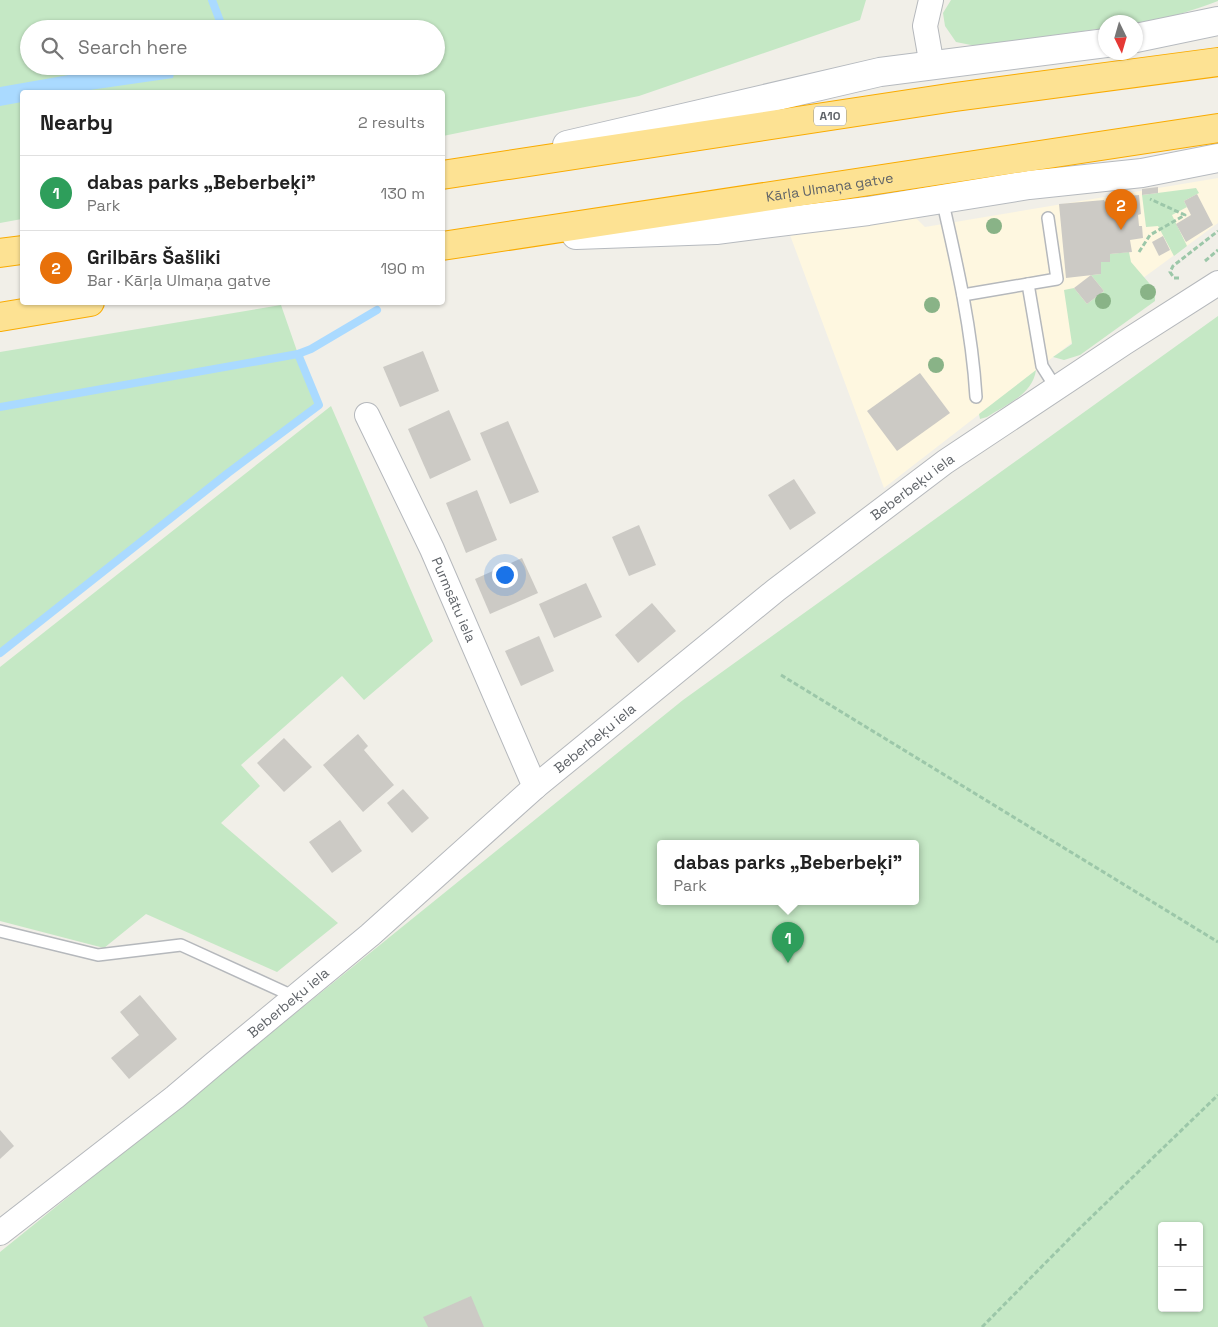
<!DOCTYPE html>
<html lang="en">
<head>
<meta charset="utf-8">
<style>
  :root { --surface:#fff; --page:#f2f2f2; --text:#222; --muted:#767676; --line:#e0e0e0; --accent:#111827 }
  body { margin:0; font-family:"Space Grotesk",sans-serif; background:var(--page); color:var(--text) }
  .controls { position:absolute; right:15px; bottom:15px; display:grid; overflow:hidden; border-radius:5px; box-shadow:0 1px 4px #0004 }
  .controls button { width:45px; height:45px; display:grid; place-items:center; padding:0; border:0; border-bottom:1px solid var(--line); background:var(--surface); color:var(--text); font:25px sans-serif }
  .compass { position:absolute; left:1098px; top:15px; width:45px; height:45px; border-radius:50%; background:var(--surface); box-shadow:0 1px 4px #0004; rotate:175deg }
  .you { position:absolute; left:504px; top:574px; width:18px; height:18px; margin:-12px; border:4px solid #fff; border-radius:50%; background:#1a73e8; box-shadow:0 0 0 8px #1a73e833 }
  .badge { display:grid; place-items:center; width:32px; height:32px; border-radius:50%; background:var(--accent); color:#fff; font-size:16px; font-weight:700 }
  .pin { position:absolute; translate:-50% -41px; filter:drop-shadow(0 1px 2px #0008) }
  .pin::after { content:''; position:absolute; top:26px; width:18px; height:15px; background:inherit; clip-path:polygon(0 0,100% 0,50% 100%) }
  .popup { position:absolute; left:657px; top:840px; width:262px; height:65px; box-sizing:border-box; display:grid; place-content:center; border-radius:5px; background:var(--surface); filter:drop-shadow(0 1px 4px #0005); font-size:16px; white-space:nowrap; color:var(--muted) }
  .popup b { font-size:19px; color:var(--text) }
  .popup::after { content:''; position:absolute; left:50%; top:100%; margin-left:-10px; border:10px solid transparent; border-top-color:var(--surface) }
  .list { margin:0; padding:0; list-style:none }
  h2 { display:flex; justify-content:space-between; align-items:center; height:65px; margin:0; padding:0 20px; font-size:21px }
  h2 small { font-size:16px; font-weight:400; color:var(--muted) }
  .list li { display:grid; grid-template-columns:32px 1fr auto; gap:15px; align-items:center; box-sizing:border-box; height:75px; padding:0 20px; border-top:1px solid var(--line) }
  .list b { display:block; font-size:19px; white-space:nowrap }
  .list p { margin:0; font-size:16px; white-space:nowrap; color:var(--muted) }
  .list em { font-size:16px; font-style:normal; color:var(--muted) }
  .icon { flex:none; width:28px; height:28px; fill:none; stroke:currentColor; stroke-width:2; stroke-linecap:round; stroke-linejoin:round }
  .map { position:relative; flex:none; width:1218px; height:1327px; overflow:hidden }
  .search { position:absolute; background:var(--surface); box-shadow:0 1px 4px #0004; left:20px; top:20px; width:425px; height:55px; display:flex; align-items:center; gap:12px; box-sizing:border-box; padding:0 18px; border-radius:28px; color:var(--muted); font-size:19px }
  .panel { position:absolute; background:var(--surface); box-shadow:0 1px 4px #0004; left:20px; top:90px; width:425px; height:215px; border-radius:5px }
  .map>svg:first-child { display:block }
</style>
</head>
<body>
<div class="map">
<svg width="1218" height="1327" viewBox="0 0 1218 1327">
  <rect width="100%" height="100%" fill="#f1efe8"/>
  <!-- commercial -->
  <polygon fill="#fef7e0" points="1218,178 1218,223 1120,295 1123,303 884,488 787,227 913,215 925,227"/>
  <!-- green -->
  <g fill="#c5e8c5" fill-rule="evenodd">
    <path d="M0,0H866L860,20L639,96L443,136L442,92H22V219L0,223ZM29,29H436V66H29Z"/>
    <path d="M951,0H1218V1C1191,11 1164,20 1136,24V22H1106L1105,28L976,46L956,42L945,26L943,13Z"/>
    <polygon points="1196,188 1199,193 1184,201 1187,207 1172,215 1187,246 1174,256 1158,226 1146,227 1142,195"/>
    <polygon points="1129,252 1131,262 1155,290 1155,301 1080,355 1064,360 1053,357 1072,344 1064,290 1074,288 1087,304 1104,291 1091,275 1101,274 1101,262 1110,262 1110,254"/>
    <polygon points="281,305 298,354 319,405 228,473 0,653 0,352"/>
    <path d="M1218,316V1327H0V1252L683,700ZM660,844H916V902H660ZM1162,1226H1199V1308H1162Z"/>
    <path d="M1036,370C1033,394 1006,405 987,417L980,419L979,414Z"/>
    <polygon points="331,406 433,641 364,700 342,676 241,765 260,786 221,823 338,923 277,972 146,914 104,948 0,921 0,667"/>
  </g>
  <!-- water -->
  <polygon fill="#aadaff" points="128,66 176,66 173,78 76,92 22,92 22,102 0,106 0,87 80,73"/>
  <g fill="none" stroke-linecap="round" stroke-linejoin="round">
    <!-- stream -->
    <g stroke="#aadaff" stroke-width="8">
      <polyline points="212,0 223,29"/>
      <polyline points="0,407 298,354 311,349 377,310"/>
      <polyline points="0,653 228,473 319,405 298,354"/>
    </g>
  </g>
  <!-- building -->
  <g fill="#cccac5">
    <polygon points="1158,187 1158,193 1142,195 1142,189"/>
    <polygon points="1197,194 1213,225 1186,242 1176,224 1191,215 1184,201"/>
    <polygon points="1139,195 1141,214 1138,215 1139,226 1142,226 1143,238 1130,240 1132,252 1110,254 1110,262 1101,262 1101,274 1066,278 1059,204 1104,200 1105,202 1115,201 1115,197"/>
    <polygon points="1163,236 1170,250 1159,256 1152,242"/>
    <polygon points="1091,275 1104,291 1087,304 1074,288"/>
    <polygon points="423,351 439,391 400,407 383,367"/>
    <polygon points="920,373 950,413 897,451 867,411"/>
    <polygon points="449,410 471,460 430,479 408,429"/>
    <polygon points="508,421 539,492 510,504 480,433"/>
    <polygon points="794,479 816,513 790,530 768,495"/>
    <polygon points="477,490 497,540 466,553 446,503"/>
    <polygon points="639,525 656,565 629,576 612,537"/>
    <polygon points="522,558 538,593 490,614 475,579"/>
    <polygon points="586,583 602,617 554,638 539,604"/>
    <polygon points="652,603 676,631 638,663 615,635"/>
    <polygon points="539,636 554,671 521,686 505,651"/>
    <polygon points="358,734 368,746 364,750 394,785 363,812 323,765"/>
    <polygon points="284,738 312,767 284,792 257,763"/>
    <polygon points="403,789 429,818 412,833 387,803"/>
    <polygon points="340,820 362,851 332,873 309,842"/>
    <polygon points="140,995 177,1039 129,1079 111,1058 139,1035 120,1012"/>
    <polygon points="0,1130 14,1146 0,1159"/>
    <polygon points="471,1296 484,1327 428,1327 423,1317"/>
  </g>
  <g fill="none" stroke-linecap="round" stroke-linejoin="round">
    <defs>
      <g id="lane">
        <path d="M942,199C957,264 972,330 976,397"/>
        <polyline points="1028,284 1042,366 1056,388"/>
        <polyline points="963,295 1057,279 1048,218"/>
        <polyline points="0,931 98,955 181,945 295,997"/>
      </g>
      <g id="street">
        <polyline points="931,0 925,26 932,66"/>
        <path id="s1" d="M367,415L432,549L535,787"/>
        <path id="s2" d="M0,1233L175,1097L214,1064L370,935L535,787L776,590L945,462L1124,343L1218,283"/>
      </g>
      <g id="secondary">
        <polyline points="1136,38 1218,21"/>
        <polyline points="567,145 880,72 1106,43"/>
        <polyline points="576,235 716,230 868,211 1029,185 1142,173 1218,158"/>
      </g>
      <g id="highway">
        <polyline points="442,175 955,97 1218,62"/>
        <path id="s3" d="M442,246L1218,128"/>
        <polyline points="0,253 22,250"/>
        <polyline points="0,317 90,302"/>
      </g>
    </defs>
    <!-- lane casing -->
    <use href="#lane" stroke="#b5b8bc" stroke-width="14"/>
    <!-- street casing -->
    <use href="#street" stroke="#b5b8bc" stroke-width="26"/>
    <!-- secondary casing -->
    <use href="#secondary" stroke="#b6babf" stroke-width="30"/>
    <!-- highway casing -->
    <use href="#highway" stroke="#f9ab00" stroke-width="30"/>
    <!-- path -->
    <g stroke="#9cc7a9" stroke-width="3" stroke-dasharray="5 2.5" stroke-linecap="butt">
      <polyline points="1139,252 1150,235 1185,215 1150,199"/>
      <polyline points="1205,261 1218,250"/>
      <polyline points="1179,278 1174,278 1170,272 1173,266 1218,231"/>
      <polyline points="781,675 1218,942"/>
      <polyline points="982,1327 1080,1228 1218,1095"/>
    </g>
    <!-- lane -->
    <use href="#lane" stroke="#fff" stroke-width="11"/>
    <!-- street -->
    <use href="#street" stroke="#fff" stroke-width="24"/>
    <!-- secondary -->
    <use href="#secondary" stroke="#fff" stroke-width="28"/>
    <!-- highway -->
    <use href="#highway" stroke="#fde293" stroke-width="28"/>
  </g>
  <!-- trees -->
  <g fill="#89b387">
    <circle cx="994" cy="226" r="8"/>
    <circle cx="1148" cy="292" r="8"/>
    <circle cx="1103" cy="301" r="8"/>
    <circle cx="932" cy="305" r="8"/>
    <circle cx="936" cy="365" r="8"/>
  </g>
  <g text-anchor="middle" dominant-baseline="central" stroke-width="5" stroke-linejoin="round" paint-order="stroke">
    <!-- shield labels -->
    <rect fill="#fff" stroke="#8f9295" stroke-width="1" x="814" y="106.5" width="32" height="19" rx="4"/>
    <g font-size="12" font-weight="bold" fill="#5f6368">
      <text x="830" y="116">A10</text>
    </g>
    <!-- street labels -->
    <g font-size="14" fill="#5f6368" stroke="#fff">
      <text stroke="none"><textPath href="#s3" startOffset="392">Kārļa Ulmaņa gatve</textPath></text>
      <text stroke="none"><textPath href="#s2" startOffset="1179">Beberbeķu iela</textPath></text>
      <text stroke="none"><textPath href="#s1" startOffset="204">Purmsātu iela</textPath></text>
      <text stroke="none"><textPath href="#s2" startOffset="774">Beberbeķu iela</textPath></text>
      <text stroke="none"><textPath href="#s2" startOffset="369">Beberbeķu iela</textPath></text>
    </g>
  </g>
</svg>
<div class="controls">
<button>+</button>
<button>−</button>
</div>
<svg class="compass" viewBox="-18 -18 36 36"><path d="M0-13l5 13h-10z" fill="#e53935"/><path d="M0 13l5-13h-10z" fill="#767676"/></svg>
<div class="you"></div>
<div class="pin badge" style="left:788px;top:963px;background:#2e9e5b">1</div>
<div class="popup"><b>dabas parks „Beberbeķi”</b>Park</div>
<div class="pin badge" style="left:1121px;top:230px;background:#e8710a">2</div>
<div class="search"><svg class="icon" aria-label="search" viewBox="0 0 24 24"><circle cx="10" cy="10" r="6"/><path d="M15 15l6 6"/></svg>Search here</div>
<section class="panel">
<h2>Nearby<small>2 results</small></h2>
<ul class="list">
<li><span class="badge" style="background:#2e9e5b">1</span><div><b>dabas parks „Beberbeķi”</b><p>Park</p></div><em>130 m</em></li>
<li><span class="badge" style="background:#e8710a">2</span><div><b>Grilbārs Šašliki</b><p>Bar · Kārļa Ulmaņa gatve</p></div><em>190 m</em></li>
</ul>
</section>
</div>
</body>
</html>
